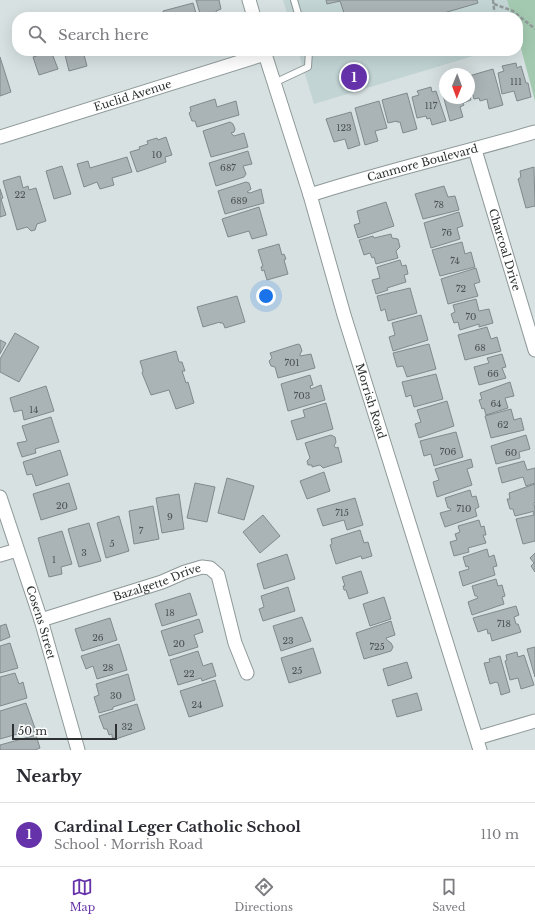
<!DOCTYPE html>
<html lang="en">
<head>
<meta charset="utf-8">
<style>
  :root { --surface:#fff; --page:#f2f2f3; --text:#2b2b33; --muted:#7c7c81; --line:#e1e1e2; --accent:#6532a9 }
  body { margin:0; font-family:"Libre Baskerville",serif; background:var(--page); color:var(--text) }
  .compass { position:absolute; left:439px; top:68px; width:36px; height:36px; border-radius:50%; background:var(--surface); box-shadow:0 4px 16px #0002; rotate:181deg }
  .scale { position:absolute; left:12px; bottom:10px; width:105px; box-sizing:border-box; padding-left:4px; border:2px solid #2d3131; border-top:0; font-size:11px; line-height:14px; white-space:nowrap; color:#2d3131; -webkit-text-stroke:3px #fff; paint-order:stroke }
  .you { position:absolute; left:266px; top:296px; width:14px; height:14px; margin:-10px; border:3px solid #fff; border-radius:50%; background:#1a73e8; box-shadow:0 0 0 6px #1a73e833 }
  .badge { display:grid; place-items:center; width:26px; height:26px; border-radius:50%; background:var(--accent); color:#fff; font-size:13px; font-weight:700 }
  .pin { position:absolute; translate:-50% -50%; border:2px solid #fff; box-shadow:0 1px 4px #0006 }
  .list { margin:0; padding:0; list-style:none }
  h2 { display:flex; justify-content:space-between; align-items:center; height:52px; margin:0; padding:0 16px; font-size:17px }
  h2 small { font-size:13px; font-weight:400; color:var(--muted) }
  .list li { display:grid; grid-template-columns:26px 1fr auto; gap:12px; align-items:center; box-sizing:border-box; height:64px; padding:0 16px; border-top:1px solid var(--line) }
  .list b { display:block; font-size:15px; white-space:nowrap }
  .list p { margin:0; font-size:13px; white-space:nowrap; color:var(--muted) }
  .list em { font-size:13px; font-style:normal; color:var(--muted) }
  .icon { flex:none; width:22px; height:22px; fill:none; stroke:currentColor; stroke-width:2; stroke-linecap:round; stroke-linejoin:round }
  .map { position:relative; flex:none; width:535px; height:750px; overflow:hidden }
  .search { position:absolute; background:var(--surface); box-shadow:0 4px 16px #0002; left:12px; right:12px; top:12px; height:44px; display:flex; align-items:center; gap:10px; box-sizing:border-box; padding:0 14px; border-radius:16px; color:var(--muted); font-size:15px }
  .sheet { height:116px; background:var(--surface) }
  nav { display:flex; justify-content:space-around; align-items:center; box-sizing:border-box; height:56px; border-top:1px solid var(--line); background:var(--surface); font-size:11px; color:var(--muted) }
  nav a { display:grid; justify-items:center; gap:2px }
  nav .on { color:var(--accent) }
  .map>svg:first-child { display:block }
</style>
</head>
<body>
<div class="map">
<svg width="535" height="750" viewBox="0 0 535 750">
  <rect width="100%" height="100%" fill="#d7e1e1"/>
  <!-- built -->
  <g fill="#c2d4d4">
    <polygon points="283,0 507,0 512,17 288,17"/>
    <polygon points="298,51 490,51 314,104"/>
  </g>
  <!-- green -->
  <polygon fill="#a3cab0" points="507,0 535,0 535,101 518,37 518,17 512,17"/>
  <!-- building -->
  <g fill="#aab3b5" stroke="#80898c">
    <polygon points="196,0 219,0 221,9 216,11 218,17 201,17"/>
    <polygon points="326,0 477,0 478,3 430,17 343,17 345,16 340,1 327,4"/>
    <polygon points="193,3 197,17 165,17 163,11"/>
    <polygon points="51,51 58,69 39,75 33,57"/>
    <polygon points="64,51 83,51 87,66 69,71"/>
    <polygon points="0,57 11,92 0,96"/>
    <polygon points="516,63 517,68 521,66 526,83 528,83 531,97 517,101 514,91 502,94 498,73 504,71 502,66"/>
    <polygon points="493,69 503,105 489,109 487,99 480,101 479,98 474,99 469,81 469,76"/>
    <polygon points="445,83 445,98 469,98 469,91 471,100 463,103 464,105 460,107 463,117 450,121 440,84"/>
    <polygon points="431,87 432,92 436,91 446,121 432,125 430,118 427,119 426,116 417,118 412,97 419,95 417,91"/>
    <polygon points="407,93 417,129 403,133 400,122 397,122 397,121 388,123 382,100"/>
    <polygon points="215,99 217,107 236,101 239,115 197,127 195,121 192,121 189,113 191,111 190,107"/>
    <polygon points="379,101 387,128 375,131 378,141 365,145 355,108"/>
    <polygon points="351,112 360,145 348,149 345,139 334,142 326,119"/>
    <polygon points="230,122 233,124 235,129 234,132 231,133 234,136 244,133 248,147 211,157 203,131"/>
    <polygon points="166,137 172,155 165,157 166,162 137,172 130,152 140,149 139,147 148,144 147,141 157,138 158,140"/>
    <polygon points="248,151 252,164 243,166 246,174 244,177 216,186 209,163"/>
    <polygon points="127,157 132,172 112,178 114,185 100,189 97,182 84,187 77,164 88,161 90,168"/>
    <polygon points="62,166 71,194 54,199 46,171"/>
    <polygon points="534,167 535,206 526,208 518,179 521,177 520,171"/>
    <polygon points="20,176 23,188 28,186 29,190 36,188 46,221 37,224 35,230 31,231 27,227 17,230 3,181"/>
    <polygon points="246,182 249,183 251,189 247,192 250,193 261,189 264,203 225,214 218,191"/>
    <polygon points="444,186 448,197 455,196 459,210 423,219 415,194"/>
    <polygon points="0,189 3,198 1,199 6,215 0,217"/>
    <polygon points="386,202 394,226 358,238 354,225 360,223 357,211"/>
    <polygon points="259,207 267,235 252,239 249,231 228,237 222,219"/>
    <polygon points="459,212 463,226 457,228 460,239 431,248 424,223"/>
    <polygon points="391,234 392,238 398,239 400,247 396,251 398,258 376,264 374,257 372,258 370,253 364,255 359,240 373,236 374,238"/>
    <polygon points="462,242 465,254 471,252 475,267 440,276 432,250"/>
    <polygon points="279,244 282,255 284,254 286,259 284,260 288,274 267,280 264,270 262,271 261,267 263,266 258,250"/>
    <polygon points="400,260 402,266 406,265 408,274 404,275 406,282 387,288 388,290 376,294 372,280 380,278 377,267"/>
    <polygon points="476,268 480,282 474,284 478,296 448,304 441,279"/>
    <polygon points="410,288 417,313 388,321 385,309 381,311 377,296"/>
    <polygon points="237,296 245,322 225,328 223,323 220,323 220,322 203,327 197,307"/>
    <polygon points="476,299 479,311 489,309 493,323 479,327 479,324 460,330 458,322 454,323 451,314 455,312 453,305"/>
    <polygon points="421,315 428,340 393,351 389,337 395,335 392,323"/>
    <polygon points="487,327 491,339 497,337 501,351 465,360 458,335"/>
    <polygon points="15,333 39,347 19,382 0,372 0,359"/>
    <polygon points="0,340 6,343 0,354"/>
    <polygon points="298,344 300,345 302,351 300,354 300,356 311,354 315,368 278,378 275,367 271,366 269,361 272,358 270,353"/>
    <polygon points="429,344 436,369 407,377 403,366 397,367 393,353"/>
    <polygon points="176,351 179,362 182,362 185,371 182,371 186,383 188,382 194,403 176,409 169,390 151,395 142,373 143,371 140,361"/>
    <polygon points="502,354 506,367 502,368 506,378 479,385 474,367 489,363 487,358"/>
    <polygon points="436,374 443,399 414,407 411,395 406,397 402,382"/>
    <polygon points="310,375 313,385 310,386 311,389 321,385 325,400 288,411 281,384"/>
    <polygon points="510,382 514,396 505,398 508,408 486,415 484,408 482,409 479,400 482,399 480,393"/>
    <polygon points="46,386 54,411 24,420 22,410 14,412 10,398"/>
    <polygon points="447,401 454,426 419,438 415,424 421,422 417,410"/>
    <polygon points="326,403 333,429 297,440 291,421 305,417 303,410"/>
    <polygon points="511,409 514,420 521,418 524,430 491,438 485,416"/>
    <polygon points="51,417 59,442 35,449 36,453 22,457 17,443 27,441 22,426"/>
    <polygon points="456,432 463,457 434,466 431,454 424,456 420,441"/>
    <polygon points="331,435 335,437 336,442 334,446 336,448 338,447 342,462 323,468 320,465 312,467 312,465 308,465 307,461 310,458 305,443"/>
    <polygon points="526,435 530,449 519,452 520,458 496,464 491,446"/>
    <polygon points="60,450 68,475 36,486 32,474 27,475 23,462"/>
    <polygon points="471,459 473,467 467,469 472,485 437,497 433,482 439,480 435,469"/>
    <polygon points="524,461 527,470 535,468 535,483 526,486 523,477 502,483 498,468"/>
    <polygon points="324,472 330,491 307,499 300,481"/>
    <polygon points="227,478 254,486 244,520 218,513"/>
    <polygon points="69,483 77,509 41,520 33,494"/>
    <polygon points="195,483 215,487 207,522 187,518"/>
    <polygon points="535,484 535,502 534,503 535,511 515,516 513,509 510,509 507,499 510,499 509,493"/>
    <polygon points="470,490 472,497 476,496 479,507 475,509 477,516 445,527 440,513 451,510 450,508 448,508 445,498"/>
    <polygon points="179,494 184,529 162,533 156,498"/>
    <polygon points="355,498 363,525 347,530 344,520 323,526 317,509"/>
    <polygon points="153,506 159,539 134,544 129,511"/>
    <polygon points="535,512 535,541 523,544 516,519 534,515 533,513"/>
    <polygon points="263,515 280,536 260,553 243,532"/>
    <polygon points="119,516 129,551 106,558 97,523"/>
    <polygon points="479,520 481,527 484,526 486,535 483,535 486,543 468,548 469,552 454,556 450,542 457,540 455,534 460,532 458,526"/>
    <polygon points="89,523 101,561 79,567 68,529"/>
    <polygon points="360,530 364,543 368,542 372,556 362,559 361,556 336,564 330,545 332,544 331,539"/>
    <polygon points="62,531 72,564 61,567 62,574 49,577 38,538"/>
    <polygon points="487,549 489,557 494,555 497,566 493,567 495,575 463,586 459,572 469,569 468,566 466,567 463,557"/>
    <polygon points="535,553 535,572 531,566 534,563 530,558"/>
    <polygon points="287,554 295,579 264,589 257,564"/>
    <polygon points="361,571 368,593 349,599 346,590 344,590 343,586 345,586 342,577"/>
    <polygon points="496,579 498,586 502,585 505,596 502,597 504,604 472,615 468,602 478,598 477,596 475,596 472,586"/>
    <polygon points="288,587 295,611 263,621 259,609 264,607 261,596"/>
    <polygon points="190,593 197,615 162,626 155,604"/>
    <polygon points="384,597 391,619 370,626 363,604"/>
    <polygon points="516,606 519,615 514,617 516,624 518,624 521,632 492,641 490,633 488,634 487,629 478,632 473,618"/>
    <polygon points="302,617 311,641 281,651 273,626"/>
    <polygon points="110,618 117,640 82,651 75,629"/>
    <polygon points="199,619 203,632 194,635 198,647 169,656 161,631"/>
    <polygon points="391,621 395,635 386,638 387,640 391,643 393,647 391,651 364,659 356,633"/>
    <polygon points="6,624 10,637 0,641 0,626"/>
    <polygon points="10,643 18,668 0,673 0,646"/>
    <polygon points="119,644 127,670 97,679 93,666 86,669 81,656"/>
    <polygon points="535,647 535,677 527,649"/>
    <polygon points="313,648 321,673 289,683 281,658"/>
    <polygon points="198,651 203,666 212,663 216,676 202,681 201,678 178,685 170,660"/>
    <polygon points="517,652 518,657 524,655 534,685 521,689 518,678 510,680 505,661 507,660 506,655"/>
    <polygon points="500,656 510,692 501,695 498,683 496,682 490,684 484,663 490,662 489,659"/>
    <polygon points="407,662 412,678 388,686 383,669"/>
    <polygon points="15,673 19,684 23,682 27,698 0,706 0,677"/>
    <polygon points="128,674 135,700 113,707 113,709 99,713 94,697 99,695 96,684"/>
    <polygon points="215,680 223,706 189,717 180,691"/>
    <polygon points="417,693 422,710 397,717 392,700"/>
    <polygon points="26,703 36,731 21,735 21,733 0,739 0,711"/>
    <polygon points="137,704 145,729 116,739 112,737 112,734 109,735 107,729 104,729 99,716"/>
    <polygon points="36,735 40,748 35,750 0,750 0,745"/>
  </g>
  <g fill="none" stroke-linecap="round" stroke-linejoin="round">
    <defs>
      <g id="lane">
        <polyline points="294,0 299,17"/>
        <polyline points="274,83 308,67 309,51"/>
      </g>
      <g id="street">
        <polyline points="249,0 254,17"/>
        <path id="s1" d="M264,51L310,195L344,315L480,750"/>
        <path id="s2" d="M0,137L265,54"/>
        <path id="s3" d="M475,150L535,350"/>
        <path id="s4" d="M310,195C384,171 460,154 535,132"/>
        <path id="s5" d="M0,497L41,620L78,750"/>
        <polyline points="0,555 17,550"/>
        <path id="s6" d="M41,620L162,582L185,572L202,567L210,568L218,575L235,643L247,673"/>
        <polyline points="477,738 535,721"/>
      </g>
    </defs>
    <!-- lane casing -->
    <use href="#lane" stroke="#8f9999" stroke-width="8"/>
    <!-- street casing -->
    <use href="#street" stroke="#8f9999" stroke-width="15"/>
    <!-- path -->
    <g stroke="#919999" stroke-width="2.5" stroke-dasharray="4 2" stroke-linecap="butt">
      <polyline points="493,0 495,17"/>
      <polyline points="494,4 513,11 535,29"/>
    </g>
    <!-- lane -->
    <use href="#lane" stroke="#fff" stroke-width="6"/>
    <!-- street -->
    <use href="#street" stroke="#fff" stroke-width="13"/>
  </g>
  <g text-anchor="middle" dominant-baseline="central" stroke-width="3" stroke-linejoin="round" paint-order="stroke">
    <!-- number labels -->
    <g font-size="9" fill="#4c5252">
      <text x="516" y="81">111</text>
      <text x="431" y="105">117</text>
      <text x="344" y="127">123</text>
      <text x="157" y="154">10</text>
      <text x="228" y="167">687</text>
      <text x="20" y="194">22</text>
      <text x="239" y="200">689</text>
      <text x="439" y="204">78</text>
      <text x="447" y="232">76</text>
      <text x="455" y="260">74</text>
      <text x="461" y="288">72</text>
      <text x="471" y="316">70</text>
      <text x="480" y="347">68</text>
      <text x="292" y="362">701</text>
      <text x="493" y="373">66</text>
      <text x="302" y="395">703</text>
      <text x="496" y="403">64</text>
      <text x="34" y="409">14</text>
      <text x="503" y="424">62</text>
      <text x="448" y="451">706</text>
      <text x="511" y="452">60</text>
      <text x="62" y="505">20</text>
      <text x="464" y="508">710</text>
      <text x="342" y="512">715</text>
      <text x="170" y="516">9</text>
      <text x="141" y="530">7</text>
      <text x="112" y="543">5</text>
      <text x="84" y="552">3</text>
      <text x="54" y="559">1</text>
      <text x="170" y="612">18</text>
      <text x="504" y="623">718</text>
      <text x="98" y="637">26</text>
      <text x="288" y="640">23</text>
      <text x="179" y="643">20</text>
      <text x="377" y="646">725</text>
      <text x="108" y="667">28</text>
      <text x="297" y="670">25</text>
      <text x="189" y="673">22</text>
      <text x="116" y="695">30</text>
      <text x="197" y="704">24</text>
      <text x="127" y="726">32</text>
    </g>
    <!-- street labels -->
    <g font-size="11" fill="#2d3131" stroke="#fff">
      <text stroke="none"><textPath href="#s2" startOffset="139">Euclid Avenue</textPath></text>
      <text stroke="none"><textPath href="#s4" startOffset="117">Canmore Boulevard</textPath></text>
      <text stroke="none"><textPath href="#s3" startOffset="104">Charcoal Drive</textPath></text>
      <text stroke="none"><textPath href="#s1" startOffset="366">Morrish Road</textPath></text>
      <text stroke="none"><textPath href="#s6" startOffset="122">Bazalgette Drive</textPath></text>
      <text stroke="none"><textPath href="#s5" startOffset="132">Cosens Street</textPath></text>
    </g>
  </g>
</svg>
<svg class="compass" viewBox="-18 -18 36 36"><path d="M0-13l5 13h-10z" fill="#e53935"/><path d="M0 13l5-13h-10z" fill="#7c7c81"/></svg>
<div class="scale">50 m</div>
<div class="you"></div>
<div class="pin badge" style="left:354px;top:77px">1</div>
<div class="search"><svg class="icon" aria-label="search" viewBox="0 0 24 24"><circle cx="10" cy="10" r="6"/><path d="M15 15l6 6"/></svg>Search here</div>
</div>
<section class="sheet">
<h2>Nearby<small></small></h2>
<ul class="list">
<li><span class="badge">1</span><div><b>Cardinal Leger Catholic School</b><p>School · Morrish Road</p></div><em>110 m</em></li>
</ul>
</section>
<nav>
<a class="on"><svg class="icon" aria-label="map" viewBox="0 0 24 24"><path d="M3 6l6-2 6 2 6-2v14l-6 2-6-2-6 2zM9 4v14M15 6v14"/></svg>Map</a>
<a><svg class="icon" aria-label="directions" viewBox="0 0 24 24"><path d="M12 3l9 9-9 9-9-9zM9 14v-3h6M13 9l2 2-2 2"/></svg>Directions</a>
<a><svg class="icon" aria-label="saved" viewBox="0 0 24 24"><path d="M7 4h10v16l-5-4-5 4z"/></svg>Saved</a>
</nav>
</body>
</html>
